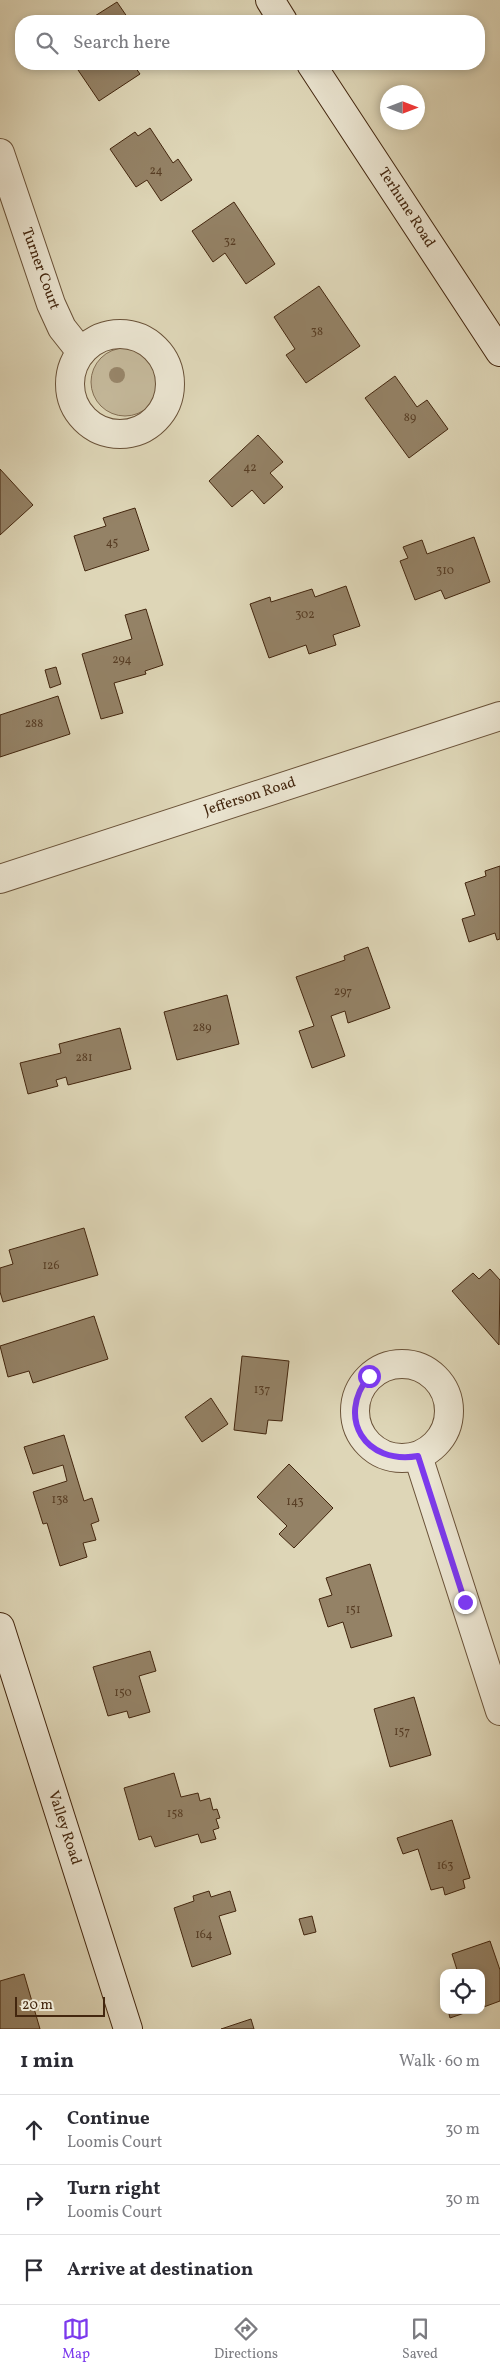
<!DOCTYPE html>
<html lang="en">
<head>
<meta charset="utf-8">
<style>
  :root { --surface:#fff; --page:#f7f7f7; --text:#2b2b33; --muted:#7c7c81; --line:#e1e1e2; --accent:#7c3aed }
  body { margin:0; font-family:Vollkorn,serif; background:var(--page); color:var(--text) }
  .controls { position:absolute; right:15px; bottom:15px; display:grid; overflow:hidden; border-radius:10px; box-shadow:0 2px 8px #0003 }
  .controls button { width:45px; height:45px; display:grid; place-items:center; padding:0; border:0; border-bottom:1px solid var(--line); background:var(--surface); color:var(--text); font:25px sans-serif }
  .compass { position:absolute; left:380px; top:85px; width:45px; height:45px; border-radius:50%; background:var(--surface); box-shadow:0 2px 8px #0003; rotate:90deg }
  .scale { position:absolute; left:15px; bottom:12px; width:90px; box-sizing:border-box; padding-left:5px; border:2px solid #43260e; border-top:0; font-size:14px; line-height:18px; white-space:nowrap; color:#43260e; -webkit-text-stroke:4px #eae4d0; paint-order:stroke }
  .stop { position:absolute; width:15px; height:15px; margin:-11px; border:4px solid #7c3aed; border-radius:50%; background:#fff }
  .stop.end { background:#7c3aed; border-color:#fff; box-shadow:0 1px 5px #0008 }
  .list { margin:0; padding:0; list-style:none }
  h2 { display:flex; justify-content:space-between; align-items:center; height:65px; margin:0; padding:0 20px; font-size:21px }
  h2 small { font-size:16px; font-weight:400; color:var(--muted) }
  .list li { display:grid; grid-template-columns:32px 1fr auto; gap:15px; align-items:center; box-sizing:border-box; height:70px; padding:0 20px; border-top:1px solid var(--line) }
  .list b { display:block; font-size:19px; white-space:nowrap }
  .list p { margin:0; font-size:16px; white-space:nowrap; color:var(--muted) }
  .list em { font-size:16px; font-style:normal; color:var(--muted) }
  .icon { flex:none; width:28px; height:28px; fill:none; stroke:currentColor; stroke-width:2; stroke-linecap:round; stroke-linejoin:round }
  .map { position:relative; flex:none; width:500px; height:2029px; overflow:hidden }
  .search { position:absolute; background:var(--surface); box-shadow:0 2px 8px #0003; left:15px; right:15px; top:15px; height:55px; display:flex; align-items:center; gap:12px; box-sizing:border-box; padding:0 18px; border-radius:20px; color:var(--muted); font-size:19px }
  .sheet { height:275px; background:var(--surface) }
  nav { display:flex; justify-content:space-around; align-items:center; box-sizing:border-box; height:70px; border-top:1px solid var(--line); background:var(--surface); font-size:14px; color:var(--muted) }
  nav a { display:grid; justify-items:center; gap:2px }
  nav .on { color:var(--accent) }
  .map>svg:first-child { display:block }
</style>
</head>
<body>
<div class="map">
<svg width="500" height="2029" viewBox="0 0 500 2029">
  <rect width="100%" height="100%" fill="#ded6b7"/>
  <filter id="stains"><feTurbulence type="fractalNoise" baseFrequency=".004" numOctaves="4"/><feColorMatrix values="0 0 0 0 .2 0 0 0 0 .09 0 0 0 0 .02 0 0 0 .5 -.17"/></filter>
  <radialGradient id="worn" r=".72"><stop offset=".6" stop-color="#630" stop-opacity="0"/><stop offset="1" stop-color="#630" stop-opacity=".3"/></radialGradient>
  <!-- green -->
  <circle fill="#c4b89a" stroke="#846f54" cx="125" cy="382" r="34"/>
  <!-- building -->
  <g fill="#948266" stroke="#43260e">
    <polygon points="117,2 130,21 87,21"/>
    <polygon points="83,64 133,64 140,74 99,101 78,70 84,65"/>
    <polygon points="150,128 173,163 178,159 192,180 161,201 147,180 136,187 110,149 135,132 138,136"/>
    <polygon points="234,202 275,264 246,284 225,253 213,262 192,231"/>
    <polygon points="319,286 360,346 306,383 286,355 295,349 274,317"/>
    <polygon points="395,376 417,407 427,400 448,429 409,458 365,398"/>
    <polygon points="258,435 283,462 270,473 283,487 264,504 252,490 232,507 209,481"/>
    <polygon points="0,469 33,505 0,535"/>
    <polygon points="135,508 149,550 85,571 74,536 106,526 103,518"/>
    <polygon points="474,537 490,582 445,599 441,590 415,600 400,561 408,558 403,547 422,540 427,554"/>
    <polygon points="346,586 360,626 333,635 336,645 309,654 306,645 269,658 250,604 270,597 271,602 312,589 315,597"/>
    <polygon points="146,609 163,665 145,671 146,674 114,683 123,713 101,719 82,654 132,639 125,615"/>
    <polygon points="56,667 61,684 50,688 45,670"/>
    <polygon points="58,696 70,734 0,757 0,715"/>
    <polygon points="500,866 500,939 497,940 495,933 469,942 462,919 475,915 465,883 486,876 485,871"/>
    <polygon points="368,947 390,1008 348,1023 345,1011 331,1016 345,1056 312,1068 299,1031 314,1026 296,977 345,960 344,956"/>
    <polygon points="227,995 239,1044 177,1060 164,1012"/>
    <polygon points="120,1028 131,1069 68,1085 66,1077 56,1080 58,1086 28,1094 20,1063 61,1053 59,1044"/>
    <polygon points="84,1228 98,1275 3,1302 0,1292 0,1268 13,1264 9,1250"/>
    <polygon points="490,1269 500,1280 499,1345 452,1291 473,1273 479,1279"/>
    <polygon points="94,1316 108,1359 33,1383 29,1371 8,1377 0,1346"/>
    <polygon points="242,1356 289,1361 282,1421 268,1420 266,1434 234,1430"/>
    <polygon points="211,1398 228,1424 202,1442 185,1417"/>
    <polygon points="64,1435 84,1501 92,1498 99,1521 91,1524 96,1540 83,1543 87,1557 60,1566 47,1523 43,1524 33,1492 67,1481 63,1465 33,1474 24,1447"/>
    <polygon points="289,1464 333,1508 294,1548 279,1534 287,1526 257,1497"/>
    <polygon points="370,1564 392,1636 351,1648 343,1622 328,1627 319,1599 332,1595 326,1578"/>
    <polygon points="150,1651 156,1671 139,1676 150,1712 129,1718 127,1711 108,1716 93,1667"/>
    <polygon points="414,1697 431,1755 390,1767 374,1709"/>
    <polygon points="174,1773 181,1797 198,1793 200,1801 210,1798 213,1810 217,1809 220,1818 216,1819 219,1828 213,1830 216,1839 201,1843 198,1834 155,1847 151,1836 139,1840 124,1788"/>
    <polygon points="452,1820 470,1878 463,1880 465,1888 445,1895 443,1887 431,1890 418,1849 403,1854 397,1838"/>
    <polygon points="209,1891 211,1897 230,1891 236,1911 219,1916 231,1954 192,1967 174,1908 194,1901 193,1896"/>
    <polygon points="312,1916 316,1932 304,1935 299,1919"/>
    <polygon points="490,1941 500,1970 500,2001 481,2008 481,1973 458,1973 452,1954"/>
    <polygon points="24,1974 40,2029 0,2029 0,1981"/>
    <polygon points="448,2010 473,2010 450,2018"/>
    <polygon points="251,2019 254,2029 221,2029"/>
  </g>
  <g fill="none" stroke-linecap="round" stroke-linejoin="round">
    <defs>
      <g id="street">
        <polyline points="0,153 51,304 62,328 81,352"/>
        <circle cx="120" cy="384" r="50"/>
        <polyline points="0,879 500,716"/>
        <circle cx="402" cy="1411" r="47"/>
        <polyline points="418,1456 500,1711"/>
      </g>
      <g id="secondary">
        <polyline points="270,0 283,21"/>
        <polyline points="311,64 500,352"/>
        <polyline points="0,1627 128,2029"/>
      </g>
    </defs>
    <!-- street casing -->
    <use href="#street" stroke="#6a5238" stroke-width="30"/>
    <!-- secondary casing -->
    <use href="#secondary" stroke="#43260e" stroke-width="30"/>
    <!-- street -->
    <use href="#street" stroke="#eae4d0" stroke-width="28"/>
    <!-- secondary -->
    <use href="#secondary" stroke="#eae4d0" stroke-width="28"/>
  </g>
  <!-- trees -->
  <circle fill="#978569" cx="117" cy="375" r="8"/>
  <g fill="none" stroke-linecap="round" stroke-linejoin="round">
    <!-- route -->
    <path stroke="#7c3aed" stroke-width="6" d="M369,1376C336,1418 365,1465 418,1456L465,1602"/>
  </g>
  <g text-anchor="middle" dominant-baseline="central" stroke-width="4.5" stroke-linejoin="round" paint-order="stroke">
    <!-- number labels -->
    <g font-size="12" fill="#573d24">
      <text x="156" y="171">24</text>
      <text x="230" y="242">32</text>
      <text x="317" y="332">38</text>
      <text x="410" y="418">89</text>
      <text x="250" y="468">42</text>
      <text x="112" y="543">45</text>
      <text x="445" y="571">310</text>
      <text x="305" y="615">302</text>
      <text x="122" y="660">294</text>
      <text x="34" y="724">288</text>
      <text x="343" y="992">297</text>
      <text x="202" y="1028">289</text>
      <text x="84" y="1058">281</text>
      <text x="51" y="1266">126</text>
      <text x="262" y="1390">137</text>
      <text x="60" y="1500">138</text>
      <text x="295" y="1502">143</text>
      <text x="353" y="1610">151</text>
      <text x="123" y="1693">150</text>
      <text x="402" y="1732">157</text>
      <text x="175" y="1814">158</text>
      <text x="445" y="1866">163</text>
      <text x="204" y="1935">164</text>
    </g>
    <!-- street labels -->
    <g font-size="15" fill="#43260e" stroke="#eae4d0">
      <text transform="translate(406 208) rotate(57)">Terhune Road</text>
      <text transform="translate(40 269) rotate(70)">Turner Court</text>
      <text transform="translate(250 797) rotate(-18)">Jefferson Road</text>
      <text transform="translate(64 1828) rotate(72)">Valley Road</text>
    </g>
  </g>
  <rect width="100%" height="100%" filter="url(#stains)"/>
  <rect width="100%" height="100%" fill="url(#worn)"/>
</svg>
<div class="controls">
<button><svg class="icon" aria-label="locate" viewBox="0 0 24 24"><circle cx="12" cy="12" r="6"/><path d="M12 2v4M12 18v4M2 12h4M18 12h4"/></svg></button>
</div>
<svg class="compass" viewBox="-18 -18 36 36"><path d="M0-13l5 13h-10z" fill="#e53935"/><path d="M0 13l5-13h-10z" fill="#7c7c81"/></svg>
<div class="scale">20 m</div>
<div class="stop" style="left:369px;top:1376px"></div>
<div class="stop end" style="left:465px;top:1602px"></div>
<div class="search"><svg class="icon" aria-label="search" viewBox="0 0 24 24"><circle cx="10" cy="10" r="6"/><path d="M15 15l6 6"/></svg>Search here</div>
</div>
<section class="sheet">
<h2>1 min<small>Walk · 60 m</small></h2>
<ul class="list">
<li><svg class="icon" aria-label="ahead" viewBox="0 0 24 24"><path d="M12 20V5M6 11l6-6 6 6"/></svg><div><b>Continue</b><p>Loomis Court</p></div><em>30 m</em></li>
<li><svg class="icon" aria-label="right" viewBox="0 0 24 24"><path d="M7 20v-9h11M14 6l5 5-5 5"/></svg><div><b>Turn right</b><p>Loomis Court</p></div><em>30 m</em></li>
<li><svg class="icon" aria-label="arrive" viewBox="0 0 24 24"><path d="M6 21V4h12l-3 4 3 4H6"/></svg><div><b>Arrive at destination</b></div></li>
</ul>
</section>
<nav>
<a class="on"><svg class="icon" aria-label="map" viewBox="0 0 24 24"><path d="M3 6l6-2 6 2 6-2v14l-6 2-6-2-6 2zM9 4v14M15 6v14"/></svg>Map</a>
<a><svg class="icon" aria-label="directions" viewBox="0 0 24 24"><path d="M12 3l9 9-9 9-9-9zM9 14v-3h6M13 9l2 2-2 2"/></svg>Directions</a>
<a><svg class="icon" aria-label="saved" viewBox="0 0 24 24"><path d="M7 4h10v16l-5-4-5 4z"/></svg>Saved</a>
</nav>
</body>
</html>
